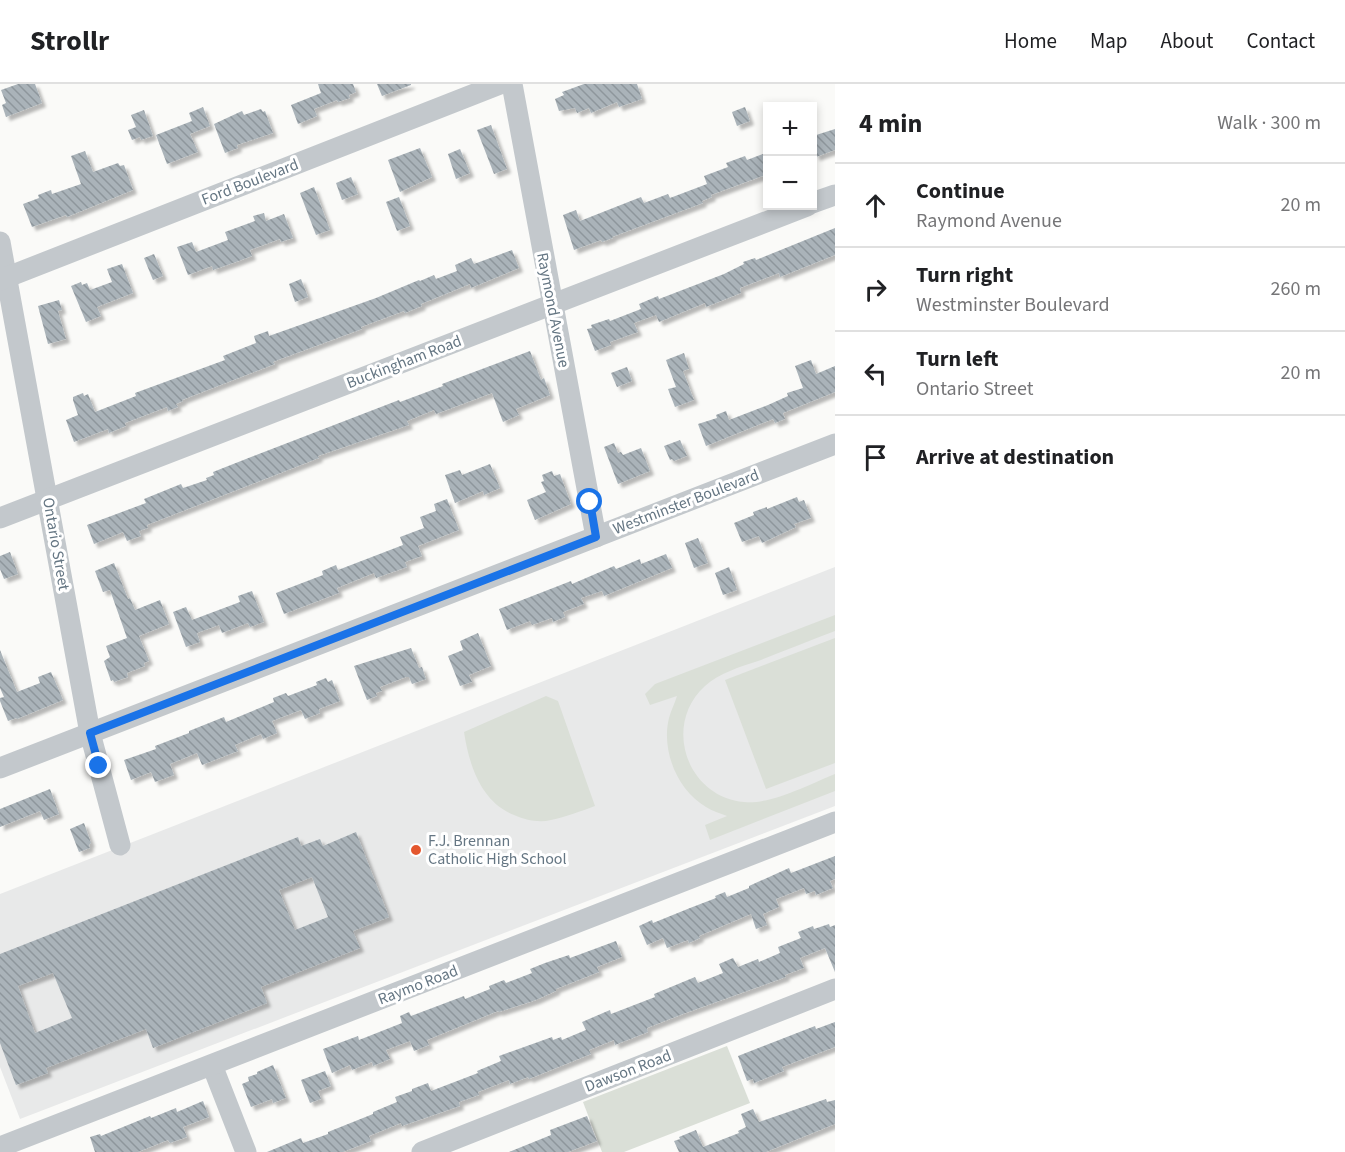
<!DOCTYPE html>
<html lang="en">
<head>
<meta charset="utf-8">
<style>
  :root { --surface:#fff; --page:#f6f6f6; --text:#202124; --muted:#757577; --line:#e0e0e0 }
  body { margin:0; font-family:"Source Sans 3",sans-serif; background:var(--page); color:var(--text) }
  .controls { position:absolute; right:18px; top:18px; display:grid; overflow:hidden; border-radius:0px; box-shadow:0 3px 9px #0003 }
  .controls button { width:54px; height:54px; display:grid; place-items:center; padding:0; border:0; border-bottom:2px solid var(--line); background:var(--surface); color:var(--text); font:30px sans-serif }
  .stop { position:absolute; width:18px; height:18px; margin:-14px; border:4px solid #1a73e8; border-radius:50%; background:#fff }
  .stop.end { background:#1a73e8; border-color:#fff; box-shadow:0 2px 6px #0008 }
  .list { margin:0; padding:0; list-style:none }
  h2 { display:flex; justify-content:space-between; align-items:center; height:78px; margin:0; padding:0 24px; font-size:26px }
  h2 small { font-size:20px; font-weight:400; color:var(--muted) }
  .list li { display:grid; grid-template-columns:39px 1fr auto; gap:18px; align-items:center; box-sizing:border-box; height:84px; padding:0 24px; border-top:2px solid var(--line) }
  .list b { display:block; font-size:22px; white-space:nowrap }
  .list p { margin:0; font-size:20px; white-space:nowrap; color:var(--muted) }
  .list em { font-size:20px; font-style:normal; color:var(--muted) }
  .icon { flex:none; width:33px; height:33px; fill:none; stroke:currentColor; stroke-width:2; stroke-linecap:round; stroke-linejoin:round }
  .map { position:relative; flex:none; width:835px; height:1068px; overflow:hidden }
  header { display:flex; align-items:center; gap:36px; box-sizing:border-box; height:84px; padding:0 30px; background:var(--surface); border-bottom:2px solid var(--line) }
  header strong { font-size:28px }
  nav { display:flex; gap:33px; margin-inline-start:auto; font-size:21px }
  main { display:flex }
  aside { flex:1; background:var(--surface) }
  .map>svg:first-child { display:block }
</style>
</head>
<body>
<header>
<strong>Strollr</strong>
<nav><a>Home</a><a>Map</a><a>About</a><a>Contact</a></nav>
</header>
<main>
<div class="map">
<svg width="835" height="1068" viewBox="0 0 835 1068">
  <defs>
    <pattern id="building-back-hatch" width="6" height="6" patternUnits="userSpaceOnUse" patternTransform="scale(1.5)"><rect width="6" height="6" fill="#aab3b9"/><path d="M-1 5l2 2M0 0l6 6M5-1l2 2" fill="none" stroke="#8e969c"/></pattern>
    <filter id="shadow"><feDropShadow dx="4" dy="4" stdDeviation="1.5" flood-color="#0004"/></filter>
  </defs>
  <rect width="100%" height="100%" fill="#fafaf8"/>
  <!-- built -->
  <polygon fill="#e8e9e9" points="835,483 835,722 20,1035 0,983 0,810"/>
  <!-- green -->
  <g fill="#dadfd7">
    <path d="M835,531V547C809,557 784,567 758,577C740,583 719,589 705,602C662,641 687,713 744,718C771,721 810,700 835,690V707L710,756L705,741L727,732C720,729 712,727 706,723C677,706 661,666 669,634C671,626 675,619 677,612L650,621L645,610L655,600Z"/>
    <polygon points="835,554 835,679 766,705 725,596"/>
    <path d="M546,612L558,617L595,722C581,727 566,733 551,736C539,739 525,736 514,731C481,718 469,681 464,648Z"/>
    <polygon points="727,962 750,1019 624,1068 602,1068 583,1018"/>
  </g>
  <!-- building -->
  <g fill="url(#building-back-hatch)" fill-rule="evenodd" filter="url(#shadow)">
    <polygon points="18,0 35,0 42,19 6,33 2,21 6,19 1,6"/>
    <polygon points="318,0 353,0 356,8 349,11 350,14 338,18 337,16 314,25 317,32 298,40 291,21 321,9"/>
    <polygon points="377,0 411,0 411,1 382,12"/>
    <polygon points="584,0 637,0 642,15 619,23 617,18 591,29 589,24 577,29 575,24 559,27 555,15 564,11 562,8"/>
    <polygon points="203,23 210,42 190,50 198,68 167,80 156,51 192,37 189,29"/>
    <polygon points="745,23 750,37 737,42 732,28"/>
    <polygon points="261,25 263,28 265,27 273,49 237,61 238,64 225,69 214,40 242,27 244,31"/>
    <polygon points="144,26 153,52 141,56 140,53 132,56 128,46 136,43 131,31"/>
    <polygon points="491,41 507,85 494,90 477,46"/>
    <polygon points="835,45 835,66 816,73 813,64 813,52"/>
    <polygon points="420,64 432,93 400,108 388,76"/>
    <polygon points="460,65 470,89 456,95 448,70"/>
    <polygon points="85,67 93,88 118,79 120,82 124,81 133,106 67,133 66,131 32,143 23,120 39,114 38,111 51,106 52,110 81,100 71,72"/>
    <polygon points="768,68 768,90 711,111 712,113 702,117 703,119 612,153 613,154 602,158 601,156 574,166 563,131 576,126 580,137 641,113 644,119 668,110 670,114 707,100 704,92 728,83 726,79 745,72 747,76"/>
    <polygon points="351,93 358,110 342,116 336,99"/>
    <polygon points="314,103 330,146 316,151 300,109"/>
    <polygon points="399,113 410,142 397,147 386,118"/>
    <polygon points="264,129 266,137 284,130 293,154 281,158 280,155 250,166 252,172 236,178 213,186 212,182 188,191 177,163 192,158 196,168 228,156 225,148 255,137 253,132"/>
    <polygon points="835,144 835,171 780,193 779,189 740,204 741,209 706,223 705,219 659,238 656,231 634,239 638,248 610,258 611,261 595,267 587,245 592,244 591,241 609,235 610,237 641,225 639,220 658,212 659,215 724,190 744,180 743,178 755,174 756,176"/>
    <polygon points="512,166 519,184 471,204 470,200 421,220 422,222 405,229 404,227 361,243 362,245 278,276 273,278 275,280 182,316 183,317 176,320 178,323 168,327 167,323 125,339 126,342 109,349 108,345 74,358 66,336 78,331 73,316 73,313 83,309 84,312 88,310 95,328 136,312 135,309 225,276 223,272 256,259 254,252 268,247 269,252 376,214 419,196 420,197 434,191 436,195 457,187 455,181 471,174 474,180"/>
    <polygon points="154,170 163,192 153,196 144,174"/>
    <polygon points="122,180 133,209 97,223 101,232 86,238 71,202 81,198 82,201 87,199 90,206 112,198 107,185"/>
    <polygon points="301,195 308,213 295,218 289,200"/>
    <polygon points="59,216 62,226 58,227 66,255 48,260 38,222"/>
    <polygon points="530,267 541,296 544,294 550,311 516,325 519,331 503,338 492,309 436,330 434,326 407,337 409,341 318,372 319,374 147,441 148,444 139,447 141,452 127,457 123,448 94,460 87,441 146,419 144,415 181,400 183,404 207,396 206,394 214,391 213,388 264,368 399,316 400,318 443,302 442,300"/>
    <polygon points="684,269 689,285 683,287 694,316 675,323 668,305 676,303 666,276"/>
    <polygon points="811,276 816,290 835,282 835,308 783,329 785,335 775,339 773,335 706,362 698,340 717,334 716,331 726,327 729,336 768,321 788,312 787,309 803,304 795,282"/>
    <polygon points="627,283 632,297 617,303 611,289"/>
    <polygon points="680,356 687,372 674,377 672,375 670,376 664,362"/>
    <polygon points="614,359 618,369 621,368 623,371 641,364 650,387 618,400 604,363"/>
    <polygon points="490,380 500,404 484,411 483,407 455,419 445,391 460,386 462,391"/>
    <polygon points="552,387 554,392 560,390 571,420 535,436 527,416 546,408 541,398 544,397 542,391"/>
    <polygon points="797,413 799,418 804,416 811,434 794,440 796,443 762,459 759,452 742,458 734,439 754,431 753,428 767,423 767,425"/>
    <polygon points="447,415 459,446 418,462 422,472 405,478 407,483 376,494 374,489 337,504 339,509 284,530 276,509 323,491 322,487 336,481 338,486 403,461 400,453 424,444 420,433 436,427 434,420"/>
    <polygon points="698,454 708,479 694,484 685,459"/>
    <polygon points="10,468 18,490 4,495 0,485 0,472"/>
    <polygon points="666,470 672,484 604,512 602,507 581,514 584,520 563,528 565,533 553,538 552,534 532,541 530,537 507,546 499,525 571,497 572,500 614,482 616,485 640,475 641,480"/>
    <polygon points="114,479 128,515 130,514 135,526 160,516 169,540 139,552 149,577 144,579 145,582 127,589 128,593 114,598 113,596 111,597 104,577 110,573 106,562 127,554 110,506 103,508 95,487"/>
    <polygon points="729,483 737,506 723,511 715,489"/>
    <polygon points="252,507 264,538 250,543 248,539 222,549 219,541 197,549 200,558 186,563 173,528 186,523 192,536 240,518 238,512"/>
    <polygon points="478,549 491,582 469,591 472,598 460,602 448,572 463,566 460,557"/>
    <polygon points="411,564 419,584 422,583 426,595 412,600 409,593 406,593 380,603 382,607 376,609 377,612 367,616 354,582"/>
    <polygon points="0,566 17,608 40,599 38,593 51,588 63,616 17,635 16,634 8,637 0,617 0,614 4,613 0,604"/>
    <polygon points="326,594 328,598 332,596 340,617 319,625 320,629 305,635 301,626 272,637 277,649 263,655 261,650 235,661 238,667 202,681 197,669 170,680 174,691 155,698 151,688 131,696 124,676 156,665 155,662 189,649 189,647 224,633 226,638 274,618 273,614 286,609 288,612 317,601 316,598"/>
    <polygon points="50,705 59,730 44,736 40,727 0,743 0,725"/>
    <polygon points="84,739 91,759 89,761 90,764 79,768 70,745"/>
    <path d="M356,748L389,833L353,847L360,864L261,903L267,919L153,964L146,945L46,984L48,989L16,1001L0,959V870L298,753L301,762L320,755L323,762ZM312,793L328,833L295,846L279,806ZM53,889L72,934L35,949L18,902Z"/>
    <polygon points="835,772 835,795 830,797 833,804 816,811 815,807 806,810 804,804 776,815 779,823 763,830 767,841 756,845 751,830 699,852 700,854 689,859 688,856 667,864 663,854 647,861 639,842 652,836 653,839 690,824 716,814 715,812 725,808 727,813 749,804 749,802 789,784 791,789"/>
    <polygon points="829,840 830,843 835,841 835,888 825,864 800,874 804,884 785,891 786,893 683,930 647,944 648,948 615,961 614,956 589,966 591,970 529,995 528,993 510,1000 509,996 478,1008 479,1011 459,1018 460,1022 402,1042 401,1039 369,1052 371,1057 343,1068 267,1068 301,1054 303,1059 328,1050 328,1048 373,1030 373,1028 397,1018 395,1013 412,1007 412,1005 428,999 431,1007 478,989 477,987 501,977 499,972 552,953 553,956 561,953 562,956 586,946 582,938 610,926 611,930 655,913 654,910 695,893 698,899 723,889 719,880 733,874 738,883 758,875 759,878 780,869 778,863 801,854 798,848 813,842 814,845"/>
    <polygon points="616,857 622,873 597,883 599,888 556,905 556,907 536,916 499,928 498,927 427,956 429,961 414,967 410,957 386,966 390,975 373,982 372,978 352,986 350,981 332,989 323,965 358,952 359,956 402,939 400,932 409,928 411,932 464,912 465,915 490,905 489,902 504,896 506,899 532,889 530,885 545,879 569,871 570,874"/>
    <polygon points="835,938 835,963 782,983 784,987 754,999 753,995 747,997 738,972 815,942 816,945"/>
    <polygon points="273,981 286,1014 273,1019 272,1015 251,1023 242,1000 249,997 248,993 257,990 257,988"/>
    <polygon points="325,987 331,1002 318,1007 321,1015 310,1019 301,996"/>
    <polygon points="826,1015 827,1018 835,1016 835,1040 766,1068 679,1068 674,1057 680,1055 679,1053 696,1046 703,1063 739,1049 738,1047 746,1043 741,1030 753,1025 759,1038"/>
    <polygon points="203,1017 209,1033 183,1043 187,1053 170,1059 168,1056 138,1068 95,1068 90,1053 100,1050 101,1052 150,1032 151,1034 176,1024 177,1028"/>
    <polygon points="587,1032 597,1057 568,1068 509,1068 551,1051 550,1046"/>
  </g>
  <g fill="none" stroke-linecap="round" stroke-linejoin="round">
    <!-- minor -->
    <g stroke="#c3c8cc" stroke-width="21">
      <polyline points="512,0 596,453"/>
      <polyline points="812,119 835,111"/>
      <polyline points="0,158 90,649 120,761"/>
      <polyline points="0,196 500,0"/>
      <polyline points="0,434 807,122"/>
      <polyline points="0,684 835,360"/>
      <polyline points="212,981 246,1068"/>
      <polyline points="0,1063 835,738"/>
      <polyline points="422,1068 835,905"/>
    </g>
  </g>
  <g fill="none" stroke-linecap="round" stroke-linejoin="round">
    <!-- route -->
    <polyline stroke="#1a73e8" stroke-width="8" points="99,682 90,649 596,453 590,418"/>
  </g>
  <!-- markers -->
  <circle fill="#e4572e" stroke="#fff" stroke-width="2" cx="416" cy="766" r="6"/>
  <g text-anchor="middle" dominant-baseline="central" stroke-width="6" stroke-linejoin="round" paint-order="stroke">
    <!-- street labels -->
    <g font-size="16" fill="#657683" stroke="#fff">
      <text transform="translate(250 98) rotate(-21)">Ford Boulevard</text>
      <text transform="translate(553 226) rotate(79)">Raymond Avenue</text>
      <text transform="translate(404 278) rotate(-21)">Buckingham Road</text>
      <text transform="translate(686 418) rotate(-21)">Westminster Boulevard</text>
      <text transform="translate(56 460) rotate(80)">Ontario Street</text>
      <text transform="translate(418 901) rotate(-21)">Raymo Road</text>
      <text transform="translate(628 987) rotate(-21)">Dawson Road</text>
    </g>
    <!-- poi labels -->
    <g font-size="16" fill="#657683" stroke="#fff" text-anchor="start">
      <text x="428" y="757">F.J. Brennan<tspan x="428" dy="18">Catholic High School</tspan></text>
    </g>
  </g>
</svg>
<div class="controls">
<button>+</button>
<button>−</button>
</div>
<div class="stop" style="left:590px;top:418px"></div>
<div class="stop end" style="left:99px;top:682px"></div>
</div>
<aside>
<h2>4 min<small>Walk · 300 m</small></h2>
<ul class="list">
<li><svg class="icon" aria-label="ahead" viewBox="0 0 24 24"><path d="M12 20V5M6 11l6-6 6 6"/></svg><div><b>Continue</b><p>Raymond Avenue</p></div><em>20 m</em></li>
<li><svg class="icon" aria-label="right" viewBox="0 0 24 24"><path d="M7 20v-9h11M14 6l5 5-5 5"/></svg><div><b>Turn right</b><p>Westminster Boulevard</p></div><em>260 m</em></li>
<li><svg class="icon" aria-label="left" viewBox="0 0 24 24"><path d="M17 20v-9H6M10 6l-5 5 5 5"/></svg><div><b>Turn left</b><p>Ontario Street</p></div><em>20 m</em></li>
<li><svg class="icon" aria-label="arrive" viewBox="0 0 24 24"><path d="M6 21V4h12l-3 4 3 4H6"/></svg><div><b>Arrive at destination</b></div></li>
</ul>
</aside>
</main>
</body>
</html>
